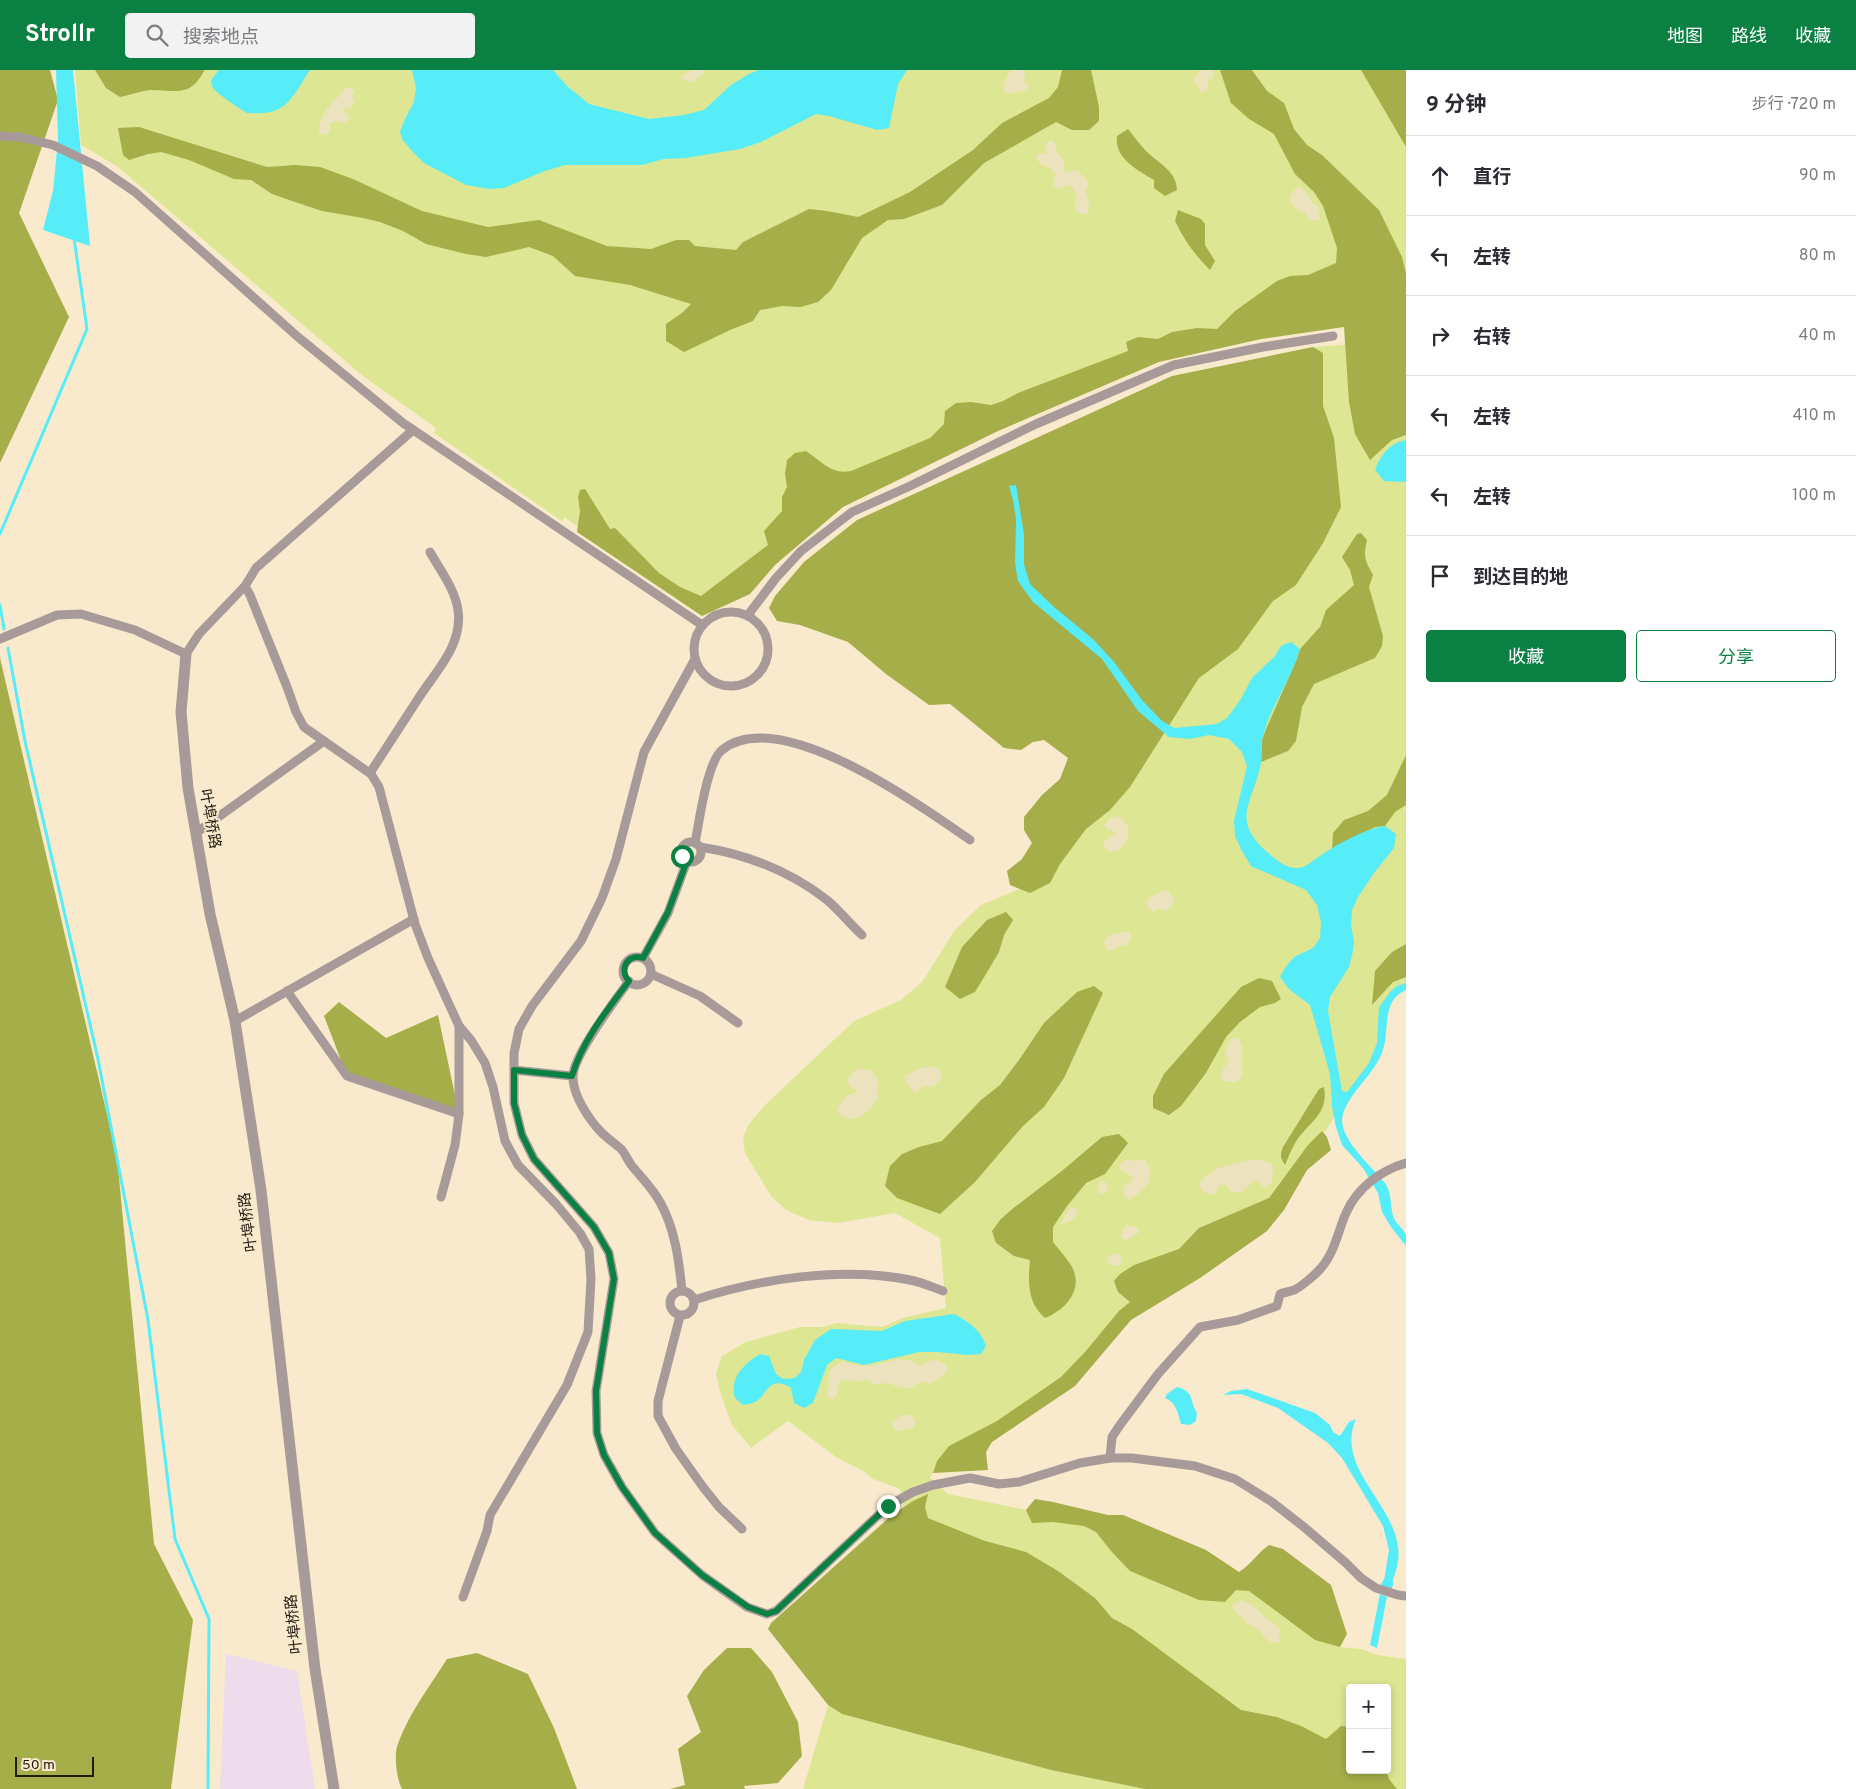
<!DOCTYPE html>
<html lang="zh">
<head>
<meta charset="utf-8">
<style>
  :root { --surface:#fff; --page:#f2f2f3; --text:#2b2b33; --muted:#7c7c81; --line:#e1e1e2; --accent:#0b8043 }
  body { margin:0; font-family:Overpass,"Noto Sans SC",sans-serif; background:var(--page); color:var(--text) }
  .controls { position:absolute; right:15px; bottom:15px; display:grid; overflow:hidden; border-radius:5px; box-shadow:0 2px 8px #0003 }
  .controls button { width:45px; height:45px; display:grid; place-items:center; padding:0; border:0; border-bottom:1px solid var(--line); background:var(--surface); color:var(--text); font:25px sans-serif }
  .scale { position:absolute; left:15px; bottom:12px; width:79px; box-sizing:border-box; padding-left:5px; border:2px solid #211b11; border-top:0; font-size:14px; line-height:18px; white-space:nowrap; color:#211b11; -webkit-text-stroke:4px #f9eace; paint-order:stroke }
  .stop { position:absolute; width:15px; height:15px; margin:-11px; border:4px solid #0b8043; border-radius:50%; background:#fff }
  .stop.end { background:#0b8043; border-color:#fff; box-shadow:0 1px 5px #0008 }
  .list { margin:0; padding:0; list-style:none }
  h2 { display:flex; justify-content:space-between; align-items:center; height:65px; margin:0; padding:0 20px; font-size:21px }
  h2 small { font-size:16px; font-weight:400; color:var(--muted) }
  .list li { display:grid; grid-template-columns:32px 1fr auto; gap:15px; align-items:center; box-sizing:border-box; height:80px; padding:0 20px; border-top:1px solid var(--line) }
  .list b { display:block; font-size:19px; white-space:nowrap }
  .list em { font-size:16px; font-style:normal; color:var(--muted) }
  .actions { display:flex; gap:10px; padding:15px 20px }
  .actions a { flex:1; padding:11px 0; border:1px solid var(--accent); border-radius:5px; text-align:center; font-size:18px; color:var(--accent) }
  .actions .main { background:var(--accent); color:#fff }
  .icon { flex:none; width:28px; height:28px; fill:none; stroke:currentColor; stroke-width:2; stroke-linecap:round; stroke-linejoin:round }
  .map { position:relative; flex:none; width:1406px; height:1719px; overflow:hidden }
  header { display:flex; align-items:center; gap:30px; box-sizing:border-box; height:70px; padding:0 25px; background:var(--accent); color:#fff }
  header strong { font-size:24px }
  nav { display:flex; gap:28px; margin-inline-start:auto; font-size:18px }
  .search { width:350px; height:45px; background:var(--page); display:flex; align-items:center; gap:12px; box-sizing:border-box; padding:0 18px; border-radius:5px; color:var(--muted); font-size:19px }
  main { display:flex }
  aside { flex:1; background:var(--surface) }
  .map>svg:first-child { display:block }
</style>
</head>
<body>
<header>
<strong>Strollr</strong>
<div class="search"><svg class="icon" aria-label="search" viewBox="0 0 24 24"><circle cx="10" cy="10" r="6"/><path d="M15 15l6 6"/></svg>搜索地点</div>
<nav><a>地图</a><a>路线</a><a>收藏</a></nav>
</header>
<main>
<div class="map">
<svg width="1406" height="1719" viewBox="0 0 1406 1719">
  <rect width="100%" height="100%" fill="#f9eace"/>
  <!-- industrial -->
  <polygon fill="#eedbec" points="226,1584 297,1601 315,1719 220,1719"/>
  <!-- green -->
  <g fill="#dde692" fill-rule="evenodd">
    <polygon points="75,0 1369,0 1406,66 1406,235 1158,282 838,433 700,541 564,447 563,452 434,363 436,358 363,306 118,97 81,75"/>
    <path d="M1406,270V916L1385,936L1378,983L1343,1033L1280,1134L1140,1231L1069,1312L933,1403L930,1408L948,1424L1026,1440L1047,1441L1232,1507L1340,1577L1361,1579L1377,1585L1406,1589V1719H1341L909,1457L900,1419L873,1409L863,1401L836,1387L788,1351L751,1378L732,1355L721,1325L716,1304L722,1286L746,1272L800,1257H823L837,1253L882,1257L903,1248L946,1238L940,1168L895,1143L837,1153L809,1150L786,1140L771,1126L745,1083L743,1068L749,1054L763,1037L854,951L901,930L922,912L955,860L981,835L1034,813L1323,427L1313,277ZM1350,1618H1387V1700H1350Z"/>
    <polygon points="828,1635 842,1644 1051,1700 1145,1719 803,1719"/>
  </g>
  <!-- forest -->
  <g fill="#a5ae48">
    <polygon points="0,0 50,0 58,30 19,143 69,247 0,393"/>
    <path d="M95,0H204V1C190,28 175,20 150,20C140,21 130,25 120,27L106,18Z"/>
    <polygon points="1062,0 1091,0 1099,37 1099,51 1089,60 1072,60 1056,52 984,93 942,135 904,149 888,150 862,168 831,220 818,232 801,237 782,236 760,240 753,251 730,260 684,282 666,271 666,254 682,243 691,234 630,215 575,206 553,186 529,177 486,187 466,184 426,174 403,161 380,152 363,148 322,141 295,132 272,124 251,110 234,109 189,90 161,82 148,84 129,90 123,85 118,58 139,57 267,97 296,95 320,97 353,109 422,141 488,157 539,150 607,176 651,179 676,170 689,170 695,176 736,180 743,172 809,139 827,141 858,147 910,122 973,80 1002,53 1049,28 1058,17"/>
    <path d="M1220,0H1252L1267,21L1284,33L1294,59L1307,75L1322,85L1379,140L1402,187L1406,203V365L1392,370L1370,390L1355,364L1349,332L1344,257L1261,269L1159,292L998,361L843,437L775,495L750,524L702,546L577,462L580,441L578,427L580,420L585,419L610,459L615,458L659,503L680,517L701,526L768,475L764,461L782,441V427L787,417L785,404L787,390L795,383L806,381C821,391 832,405 851,401L930,368L944,354L945,341L956,333L971,332L991,335L1003,331L1018,323L1128,281L1126,272L1138,267L1158,269L1172,262L1197,258L1217,259L1235,241L1277,211L1290,206L1308,205L1336,193L1337,178L1323,136L1314,122L1295,104L1274,64L1249,49L1231,33Z"/>
    <polygon points="1361,0 1406,0 1406,77"/>
    <path d="M1128,59C1134,66 1139,74 1146,81C1159,94 1176,100 1177,120L1165,126L1154,118V110C1137,100 1114,88 1117,66Z"/>
    <path d="M1178,140L1201,149L1205,154V175L1215,191L1210,200C1195,185 1184,170 1175,151Z"/>
    <polygon points="1313,277 1323,283 1323,336 1334,368 1341,437 1323,473 1296,515 1273,531 1238,579 1199,608 1130,717 1110,740 1086,759 1060,794 1050,813 1030,823 1010,815 1007,801 1022,789 1032,773 1024,760 1024,747 1042,725 1060,709 1068,688 1044,670 1033,672 1021,680 1004,678 950,634 929,635 886,604 848,572 800,555 777,551 769,538 775,526 804,492 857,450 1172,306"/>
    <path d="M1361,463L1367,470C1363,486 1365,491 1373,505L1369,517L1383,566L1382,576L1375,588L1314,614L1302,637L1296,671L1288,681L1261,692L1262,670L1266,659L1296,591L1300,579L1320,557L1326,540L1354,515L1350,500L1342,487L1357,464Z"/>
    <polygon points="0,588 117,1087 154,1474 193,1550 171,1719 0,1719"/>
    <polygon points="1406,685 1406,735 1395,742 1385,756 1375,757 1332,780 1333,763 1344,750 1368,741 1387,725"/>
    <polygon points="1006,842 1013,850 1004,865 999,882 986,904 975,922 960,929 945,917 962,877 987,850"/>
    <polygon points="1406,874 1406,907 1393,912 1372,935 1375,901 1392,882"/>
    <polygon points="1259,908 1272,911 1281,929 1275,933 1260,937 1240,952 1226,967 1206,1003 1181,1036 1169,1045 1153,1038 1153,1026 1164,1004 1241,917"/>
    <polygon points="1094,916 1103,923 1064,1008 1044,1037 1023,1056 975,1112 940,1144 897,1128 885,1116 890,1096 902,1084 919,1077 942,1071 981,1030 1000,1015 1019,990 1044,953 1077,922"/>
    <polygon points="339,932 386,968 438,945 459,1044 347,1006 324,946"/>
    <path d="M1324,1017C1329,1045 1308,1052 1295,1073C1291,1080 1288,1088 1285,1095C1280,1088 1280,1085 1283,1077L1319,1019Z"/>
    <polygon points="1322,1061 1327,1067 1331,1080 1307,1100 1284,1140 1267,1161 1200,1208 1131,1250 1075,1316 992,1372 986,1382 988,1400 933,1403 937,1391 949,1376 997,1351 1061,1307 1085,1282 1119,1241 1130,1232 1118,1222 1114,1211 1120,1204 1134,1195 1179,1179 1199,1158 1269,1128 1308,1075"/>
    <path d="M1119,1064L1128,1073L1105,1104L1086,1113L1067,1136L1053,1157V1172C1059,1180 1067,1188 1072,1197C1084,1220 1065,1240 1045,1248C1027,1233 1028,1211 1030,1190L1014,1186L996,1173L992,1161L1000,1150L1011,1140L1063,1100L1102,1067Z"/>
    <polygon points="928,1424 925,1437 928,1448 985,1471 1026,1482 1058,1501 1095,1528 1112,1548 1132,1559 1241,1640 1277,1647 1301,1656 1326,1669 1341,1656 1350,1657 1350,1700 1386,1700 1389,1709 1397,1719 1145,1719 1051,1700 842,1644 828,1635 768,1559 771,1553 892,1445 913,1431"/>
    <path d="M1035,1429L1053,1432L1108,1445H1123L1206,1480L1239,1502C1252,1494 1257,1483 1269,1475L1283,1479L1331,1515L1347,1564L1340,1577L1315,1570L1249,1521L1236,1520L1225,1532L1199,1530L1130,1501L1111,1481L1096,1462L1084,1456L1053,1452L1032,1453L1026,1440Z"/>
    <polygon points="727,1578 751,1578 772,1602 798,1652 802,1686 778,1713 744,1716 745,1719 670,1719 685,1715 678,1679 701,1662 687,1626 704,1600"/>
    <path d="M477,1583L528,1604L554,1658L577,1719H402C397,1710 394,1687 397,1677C407,1646 430,1616 447,1589Z"/>
  </g>
  <!-- sand -->
  <g fill="#ece2bd">
    <polygon points="692,0 705,0 704,3 692,12 685,11 682,8 683,5"/>
    <path d="M1012,0H1024L1025,4L1024,10L1029,17L1026,20L1008,24L1004,22C1003,14 1006,6 1012,0Z"/>
    <polygon points="1197,0 1213,0 1214,4 1212,9 1208,10 1207,20 1201,23 1195,12 1195,6 1199,2"/>
    <path d="M345,18H351L355,21L352,26L355,32L350,40L343,37L349,48L346,53L336,51L330,54V60L326,65L319,64C318,42 334,34 345,18Z"/>
    <path d="M1050,70L1054,72L1057,82L1064,90V99L1068,102L1077,100L1087,110L1088,117L1085,120C1089,128 1091,136 1087,144H1082L1076,141C1073,129 1081,125 1069,115L1057,119L1053,115V110L1056,105L1050,98L1043,96L1037,90L1036,85L1040,83L1046,84V74Z"/>
    <polygon points="1299,116 1309,125 1309,130 1319,137 1318,142 1320,150 1313,151 1306,146 1306,141 1302,143 1293,136 1290,129 1293,121"/>
    <path d="M1119,746C1134,759 1130,768 1118,781L1109,782L1103,777L1105,771L1116,762L1108,760L1104,755L1110,748Z"/>
    <polygon points="1168,820 1174,829 1172,836 1165,841 1159,838 1154,842 1148,839 1147,829 1161,821"/>
    <polygon points="1130,861 1131,869 1126,876 1119,876 1114,880 1107,880 1104,872 1109,865"/>
    <polygon points="1232,968 1238,969 1242,975 1242,1006 1236,1013 1220,1010 1223,999 1229,990 1225,984 1228,974"/>
    <polygon points="934,996 942,1003 940,1010 933,1017 924,1016 916,1023 910,1018 904,1007 917,999"/>
    <path d="M861,998L872,1001L878,1010L877,1030L870,1039L862,1046L853,1049L841,1046L837,1040C842,1028 847,1025 858,1021L849,1016L848,1009L854,1001Z"/>
    <path d="M1128,1089L1133,1091L1145,1089C1157,1111 1146,1118 1129,1130L1123,1124L1125,1115L1130,1113L1133,1107L1120,1099L1121,1093Z"/>
    <path d="M1258,1089L1265,1091L1273,1095L1272,1113L1265,1118L1255,1110L1241,1122L1232,1123L1226,1115L1219,1116L1215,1125L1204,1122L1199,1115C1211,1094 1237,1094 1258,1089Z"/>
    <polygon points="1104,1111 1108,1115 1107,1121 1103,1124 1099,1123 1098,1117 1100,1112"/>
    <polygon points="1070,1137 1075,1138 1078,1144 1072,1150 1060,1155"/>
    <polygon points="1127,1155 1137,1158 1140,1162 1127,1170 1121,1168 1123,1159"/>
    <polygon points="1115,1183 1121,1186 1122,1193 1118,1196 1110,1194 1107,1187"/>
    <path d="M898,1289C907,1290 915,1290 920,1296C930,1289 937,1288 947,1296V1302L931,1314L923,1311L911,1318H902L887,1313L874,1315L867,1310L857,1312L844,1309L839,1313L837,1325L833,1329L828,1328L827,1321L829,1317L828,1312L830,1300L842,1291C865,1300 875,1295 898,1289Z"/>
    <path d="M904,1345H910L915,1349C915,1355 914,1358 909,1360L905,1358L902,1361H897L893,1358L892,1354L899,1346Z"/>
    <path d="M1240,1530C1252,1534 1255,1537 1264,1546C1269,1551 1275,1554 1280,1560L1279,1572C1265,1574 1266,1567 1258,1559C1255,1557 1249,1555 1246,1553C1243,1546 1236,1544 1232,1536Z"/>
  </g>
  <!-- water -->
  <g fill="#56edf8">
    <polygon points="56,0 73,0 90,176 43,160 53,121 58,70"/>
    <path d="M219,0H310C300,14 292,35 274,41C266,44 255,43 247,43C240,39 216,23 213,18C212,16 211,13 211,10Z"/>
    <polygon points="412,0 553,0 567,16 589,34 649,49 684,45 704,40 731,15 749,4 759,0 907,0 898,14 889,58 877,60 829,46 816,44 761,72 740,79 686,88 664,89 642,95 565,95 545,101 504,118 489,119 466,115 424,93 412,81 402,69 400,62 405,49 414,32 416,18"/>
    <path d="M1406,370V412L1384,411L1375,400C1380,385 1390,373 1406,370Z"/>
    <path d="M1016,415L1024,464V494L1030,514L1053,536L1094,570L1114,592L1142,630L1161,650L1174,658L1217,654L1227,648L1241,629L1252,608L1275,586L1281,576L1291,572L1300,579C1293,603 1279,625 1269,648C1266,655 1264,663 1262,670C1261,677 1262,685 1261,693C1254,731 1229,749 1267,782C1275,789 1286,799 1297,798C1305,798 1311,792 1317,788C1332,777 1366,758 1385,756L1396,764L1394,778L1374,803L1358,827L1352,840L1351,854L1354,872L1352,886L1349,897L1330,927L1328,941L1342,1021L1347,1022L1369,993L1377,973L1379,937L1390,922L1397,916L1406,913V920C1381,931 1390,958 1383,980C1375,1004 1351,1020 1343,1044C1336,1067 1372,1096 1385,1113C1392,1123 1390,1135 1393,1146C1395,1153 1403,1158 1406,1165C1406,1167 1406,1173 1406,1176L1391,1157L1382,1142L1378,1123L1363,1098L1342,1075L1336,1057L1332,1036L1330,1004L1310,935L1289,919L1280,907L1285,898L1294,887L1313,878L1320,868L1321,852L1317,835L1306,820L1251,796L1242,781L1235,766L1234,751L1247,696L1242,682L1229,669L1209,665L1190,669L1169,667L1138,641L1102,589L1033,532L1018,511L1015,493L1016,449L1013,430L1009,416Z"/>
    <path d="M954,1244C968,1251 981,1260 986,1276L981,1284L967,1285L938,1282H919L864,1295L836,1288L827,1295L813,1333L804,1338L794,1333L791,1318C768,1304 768,1325 755,1332C751,1334 746,1334 743,1335L735,1328C734,1325 733,1319 734,1316C735,1302 750,1290 760,1284L769,1286L776,1304L783,1309L795,1308L801,1302L804,1290L815,1270L831,1259L882,1261L905,1251Z"/>
    <path d="M1177,1317C1195,1322 1189,1330 1197,1343L1196,1351L1190,1355L1181,1354C1178,1343 1176,1332 1165,1328L1167,1324Z"/>
    <path d="M1247,1319L1315,1343L1330,1355L1333,1362L1340,1366L1349,1352L1356,1349C1335,1397 1393,1432 1398,1477C1400,1490 1396,1502 1391,1514L1384,1511L1389,1480L1383,1456L1342,1388L1328,1373L1278,1338L1241,1324L1223,1325L1231,1321Z"/>
    <polygon points="1380,1524 1387,1527 1377,1578 1370,1575"/>
  </g>
  <g fill="none" stroke-linecap="round" stroke-linejoin="round">
    <!-- stream -->
    <g stroke="#56edf8" stroke-width="3">
      <polyline points="0,464 87,259 74,168"/>
      <polyline points="0,535 4,559"/>
      <polyline points="8,578 25,671 98,989 148,1250 175,1469 209,1549 208,1719"/>
    </g>
    <!-- canal -->
    <polyline stroke="#56edf8" stroke-width="11" points="1386,1517 1388,1513"/>
    <!-- minor -->
    <g stroke="#a99a9a" stroke-width="9">
      <polyline points="0,66 20,67 53,75 97,96 135,122 298,267 403,353 702,555"/>
      <polyline points="245,516 250,525 287,617 296,642 304,657 371,704 379,717 415,854 428,888 459,956 471,970 485,993 493,1017 505,1071 518,1095 556,1134 580,1163 589,1179 591,1209 588,1262 567,1315 490,1445 487,1461 463,1527"/>
      <circle cx="731" cy="579" r="37"/>
      <polyline points="748,545 776,508 801,481 852,442 910,416 1036,354 1174,295 1263,277 1333,266"/>
      <polyline points="0,569 57,545 81,544 135,560 186,584 199,564 245,516 256,498 413,360"/>
      <polyline points="695,589 644,682 616,789 602,828 581,871 532,936 519,959 514,983 514,1033 522,1065 534,1089 594,1157 609,1183 614,1209 596,1321 597,1363 604,1385 622,1417 655,1463 702,1505 747,1537 767,1544 776,1541 888,1436 913,1422 933,1415 970,1408 999,1414 1019,1412 1080,1393 1110,1388 1132,1388 1195,1396 1235,1409 1272,1432 1304,1457 1346,1493 1361,1508 1376,1518 1398,1525 1406,1526"/>
      <path d="M370,703C386,678 402,654 418,629C435,602 463,576 458,540C455,519 440,500 430,482"/>
      <polyline points="196,763 324,671"/>
      <circle cx="691" cy="782" r="10"/>
      <path d="M695,773C699,753 707,692 722,680C779,633 923,737 970,770"/>
      <path d="M700,777C745,784 790,801 827,830C839,840 850,854 862,865"/>
      <circle cx="637" cy="901" r="14"/>
      <polyline points="643,888 668,843 687,791"/>
      <polyline points="651,904 700,926 738,953"/>
      <path d="M629,911C616,929 573,986 573,1006C572,1024 589,1050 602,1063C608,1069 616,1074 622,1080C626,1085 628,1091 632,1096C642,1108 653,1119 660,1132C675,1159 679,1190 682,1221"/>
      <polyline points="287,921 347,1006 459,1044"/>
      <polyline points="235,951 414,849"/>
      <polyline points="514,1000 572,1006"/>
      <polyline points="441,1127 455,1075 459,1044 459,956"/>
      <circle cx="682" cy="1233" r="12"/>
      <path d="M694,1230C759,1209 842,1196 910,1210C921,1212 932,1217 943,1221"/>
      <polyline points="680,1246 658,1331 658,1346 676,1379 703,1417 719,1437 742,1459"/>
      <path d="M1110,1388L1112,1367L1120,1355L1158,1304L1200,1257L1238,1250L1277,1236L1280,1224C1285,1222 1289,1222 1294,1220C1301,1217 1316,1204 1321,1198C1335,1182 1338,1161 1346,1143C1357,1118 1381,1100 1406,1093"/>
    </g>
    <!-- tertiary -->
    <polyline stroke="#a99a9a" stroke-width="11" points="186,584 181,642 188,718 210,844 235,951 261,1120 315,1599 334,1719"/>
  </g>
  <g fill="none" stroke-linecap="round" stroke-linejoin="round">
    <!-- route -->
    <path stroke="#0b8043" stroke-width="6" d="M682,786L687,791L668,842L643,888C628,883 618,899 629,911C607,940 582,971 572,1006L514,1000V1033L522,1065L534,1089L594,1157L609,1183L614,1209L596,1321L597,1363L604,1385L622,1417L655,1463L702,1505L748,1537L767,1544L776,1541L888,1436"/>
  </g>
  <g text-anchor="middle" dominant-baseline="central" stroke-width="4" stroke-linejoin="round" paint-order="stroke">
    <!-- street labels -->
    <g font-size="15" fill="#211b11" stroke="#f9eace">
      <text transform="translate(209 749) rotate(80)">叶埠桥路</text>
      <text transform="translate(249 1152) rotate(-97)">叶埠桥路</text>
      <text transform="translate(295 1554) rotate(-96)">叶埠桥路</text>
    </g>
  </g>
</svg>
<div class="controls">
<button>+</button>
<button>−</button>
</div>
<div class="scale">50 m</div>
<div class="stop" style="left:682px;top:786px"></div>
<div class="stop end" style="left:888px;top:1436px"></div>
</div>
<aside>
<h2>9 分钟<small>步行 · 720 m</small></h2>
<ul class="list">
<li><svg class="icon" aria-label="ahead" viewBox="0 0 24 24"><path d="M12 20V5M6 11l6-6 6 6"/></svg><div><b>直行</b></div><em>90 m</em></li>
<li><svg class="icon" aria-label="left" viewBox="0 0 24 24"><path d="M17 20v-9H6M10 6l-5 5 5 5"/></svg><div><b>左转</b></div><em>80 m</em></li>
<li><svg class="icon" aria-label="right" viewBox="0 0 24 24"><path d="M7 20v-9h11M14 6l5 5-5 5"/></svg><div><b>右转</b></div><em>40 m</em></li>
<li><svg class="icon" aria-label="left" viewBox="0 0 24 24"><path d="M17 20v-9H6M10 6l-5 5 5 5"/></svg><div><b>左转</b></div><em>410 m</em></li>
<li><svg class="icon" aria-label="left" viewBox="0 0 24 24"><path d="M17 20v-9H6M10 6l-5 5 5 5"/></svg><div><b>左转</b></div><em>100 m</em></li>
<li><svg class="icon" aria-label="arrive" viewBox="0 0 24 24"><path d="M6 21V4h12l-3 4 3 4H6"/></svg><div><b>到达目的地</b></div></li>
</ul>
<div class="actions"><a class="main">收藏</a><a>分享</a></div>
</aside>
</main>
</body>
</html>
